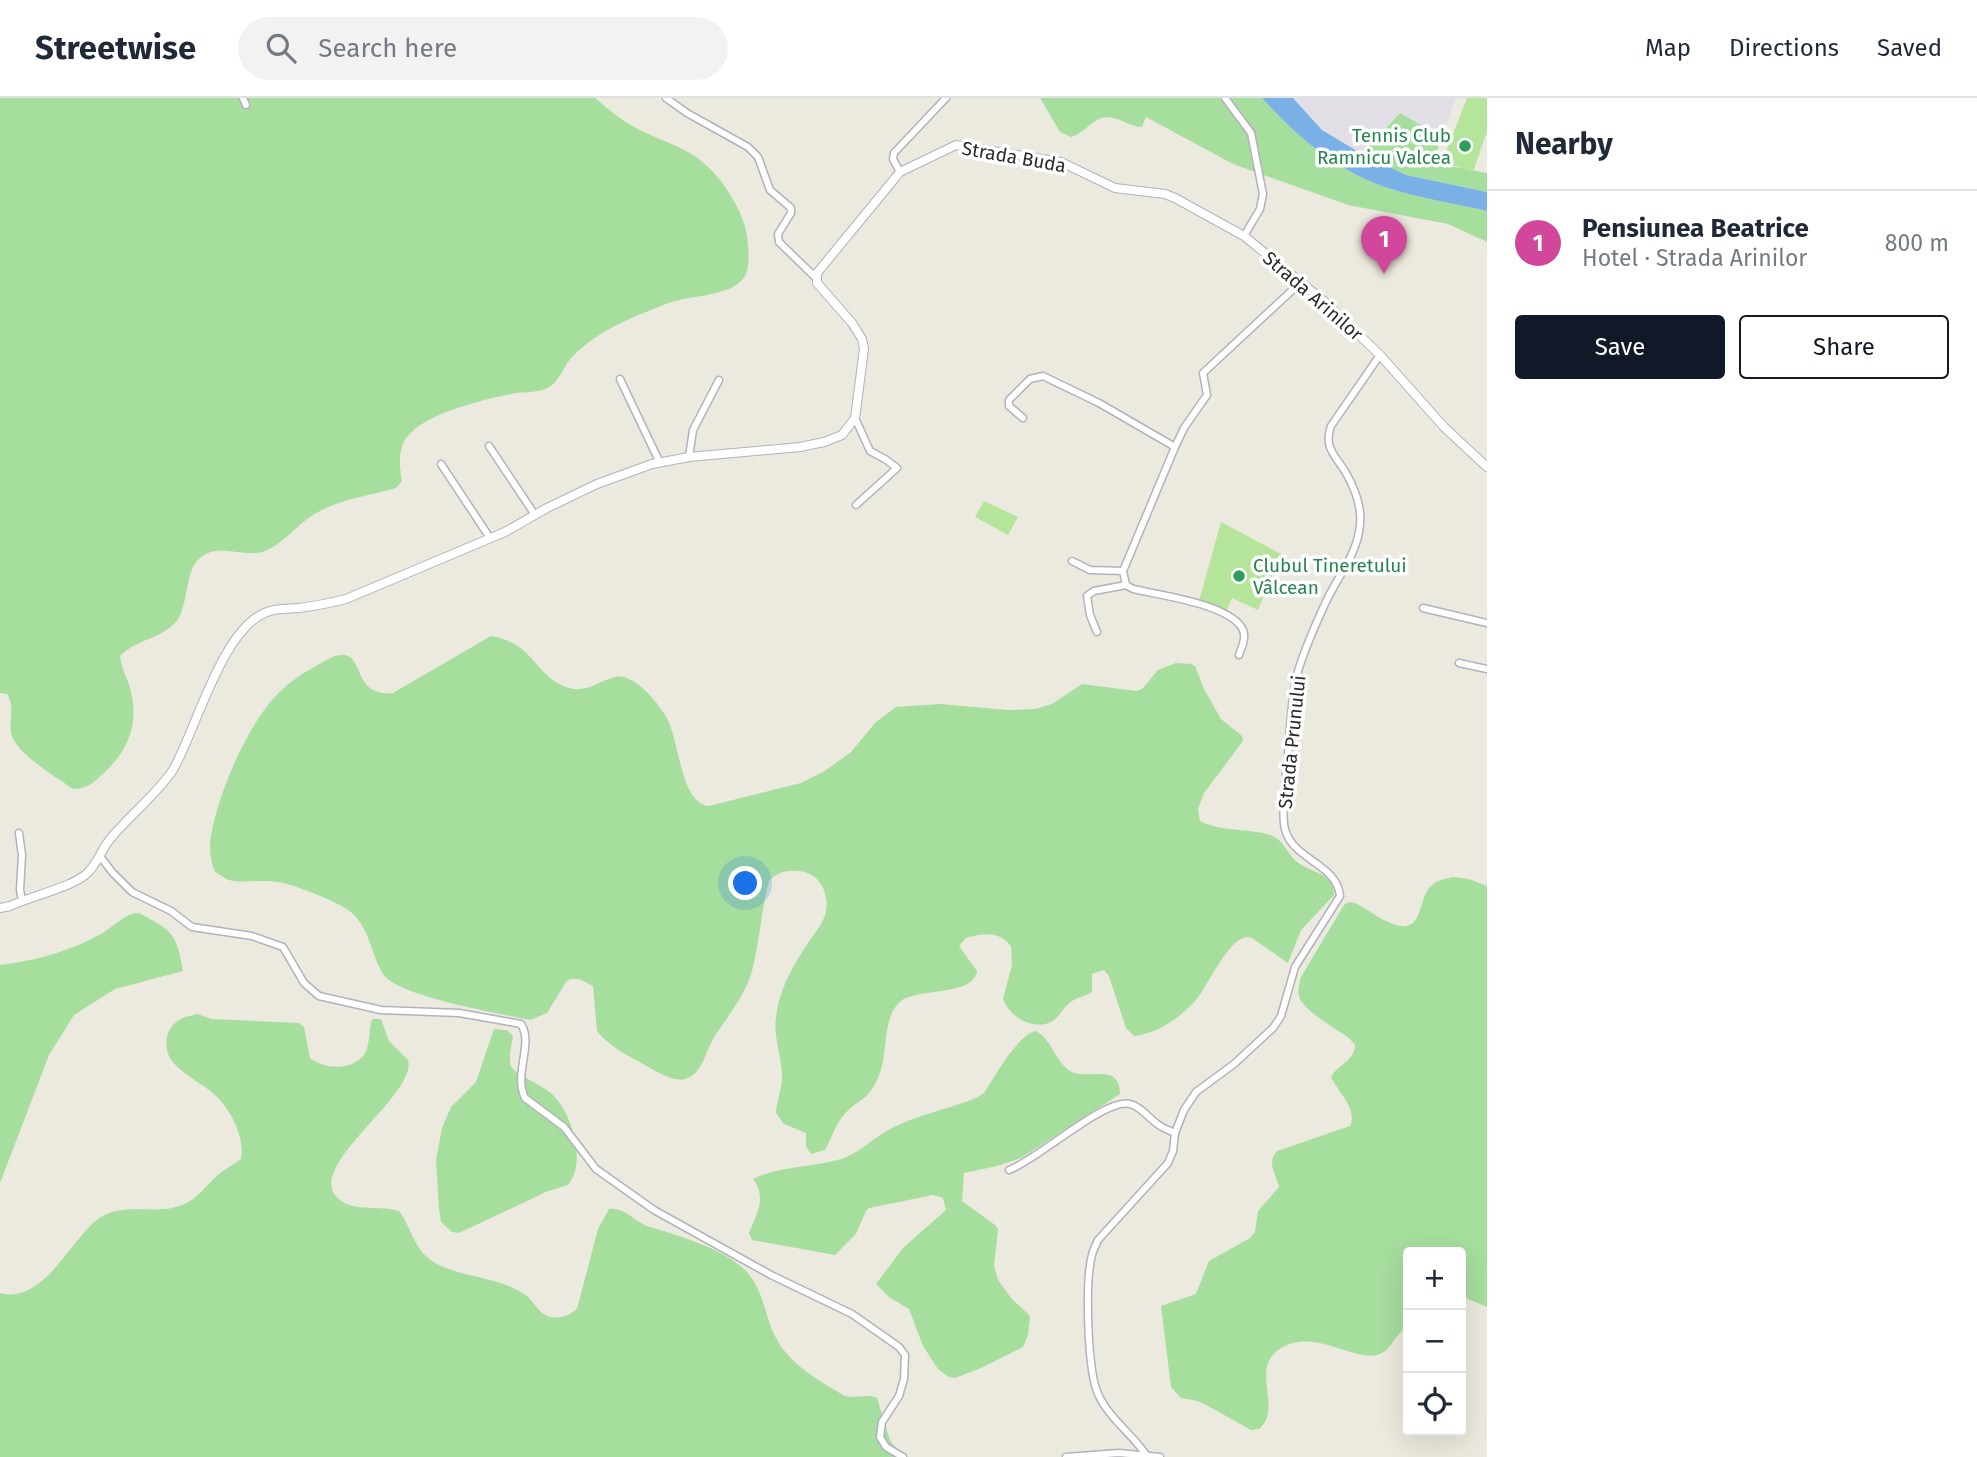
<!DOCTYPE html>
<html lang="en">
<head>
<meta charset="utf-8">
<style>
  :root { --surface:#fff; --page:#f2f2f3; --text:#1f2937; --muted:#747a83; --line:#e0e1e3; --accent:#111827 }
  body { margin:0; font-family:"Fira Sans",sans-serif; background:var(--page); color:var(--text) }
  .controls { position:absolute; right:21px; bottom:21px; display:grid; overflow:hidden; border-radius:7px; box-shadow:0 7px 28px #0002 }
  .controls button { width:63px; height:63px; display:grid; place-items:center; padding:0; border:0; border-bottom:2px solid var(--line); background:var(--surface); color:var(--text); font:35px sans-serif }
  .you { position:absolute; left:746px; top:786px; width:24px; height:24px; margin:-18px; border:5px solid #fff; border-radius:50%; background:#1a73e8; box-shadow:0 0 0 10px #1a73e833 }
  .badge { display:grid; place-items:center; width:46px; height:46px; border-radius:50%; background:var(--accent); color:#fff; font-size:23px; font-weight:700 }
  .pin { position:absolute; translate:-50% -58px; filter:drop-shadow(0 2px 4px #0008) }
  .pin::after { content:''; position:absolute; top:37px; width:24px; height:21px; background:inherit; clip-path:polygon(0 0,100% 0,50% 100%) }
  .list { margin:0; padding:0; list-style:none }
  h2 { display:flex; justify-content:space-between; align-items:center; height:91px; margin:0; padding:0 28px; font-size:30px }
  h2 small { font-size:23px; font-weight:400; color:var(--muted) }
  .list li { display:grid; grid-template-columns:46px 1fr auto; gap:21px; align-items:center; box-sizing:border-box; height:105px; padding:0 28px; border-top:2px solid var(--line) }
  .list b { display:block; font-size:26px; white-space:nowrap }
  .list p { margin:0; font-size:23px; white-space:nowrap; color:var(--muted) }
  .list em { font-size:23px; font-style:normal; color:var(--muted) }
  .actions { display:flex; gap:14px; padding:21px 28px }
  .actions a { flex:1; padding:16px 0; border:2px solid var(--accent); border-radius:7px; text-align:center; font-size:24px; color:var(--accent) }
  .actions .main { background:var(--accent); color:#fff }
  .icon { flex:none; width:38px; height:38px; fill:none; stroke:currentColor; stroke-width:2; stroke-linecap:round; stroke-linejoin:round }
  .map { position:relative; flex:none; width:1487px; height:1359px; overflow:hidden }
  header { display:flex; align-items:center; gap:42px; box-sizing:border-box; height:98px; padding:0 35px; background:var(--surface); border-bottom:2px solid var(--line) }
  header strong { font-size:33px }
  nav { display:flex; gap:38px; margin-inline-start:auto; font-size:24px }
  .search { width:490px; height:63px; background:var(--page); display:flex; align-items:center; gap:18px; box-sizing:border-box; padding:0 24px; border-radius:38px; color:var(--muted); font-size:26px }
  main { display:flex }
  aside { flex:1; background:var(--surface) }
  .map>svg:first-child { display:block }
</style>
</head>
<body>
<header>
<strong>Streetwise</strong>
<div class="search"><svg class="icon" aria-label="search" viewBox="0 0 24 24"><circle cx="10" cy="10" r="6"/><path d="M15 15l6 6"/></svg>Search here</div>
<nav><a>Map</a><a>Directions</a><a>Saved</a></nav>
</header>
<main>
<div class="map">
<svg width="1487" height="1359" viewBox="0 0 1487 1359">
  <rect width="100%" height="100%" fill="#ece9de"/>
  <!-- industrial -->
  <polygon fill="#e1dee5" points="1293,0 1456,0 1442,39 1400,15 1362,56 1322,32"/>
  <!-- green -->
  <g fill="#a6de9e">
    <path d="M0,0H595C606,9 617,19 629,26C650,39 675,45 696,59C721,76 748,117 748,148C749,159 750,175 741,183C726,199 687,197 666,206C633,219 599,232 574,257C565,265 561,280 552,287C541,296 524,293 511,296C482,302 415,317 403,346C398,357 400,372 402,383L396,390C368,398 334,402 310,419C294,430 281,448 262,454C244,459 220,446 204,457C182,470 191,507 175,525C160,541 135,542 120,558C121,570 127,579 130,590C139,624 130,650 105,674C94,684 88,691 73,691C56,679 15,655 11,635C9,622 15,607 7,596L0,595Z"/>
    <path d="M1040,0H1262C1296,38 1334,70 1382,88C1416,100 1453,105 1487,113V144L1448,126L1348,107L1233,66L1146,19L1142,29C1128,29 1114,14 1099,21C1089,26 1082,36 1071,39L1060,34Z"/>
    <polygon points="1400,15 1442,39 1432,65 1487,75 1487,94 1406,77 1362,56"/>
    <path d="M491,538C535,545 535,580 569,590C587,595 599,583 615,579C634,575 656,603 665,617C680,639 679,705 709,708L801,685L825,673L851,654L875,625L896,609L940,606L1008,612L1035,611L1052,606L1082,586L1136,593L1142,591L1158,572L1176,565L1191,566L1195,568L1204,591L1221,621L1242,638L1243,643L1204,695L1198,711L1200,723C1221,734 1247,730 1270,737C1283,741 1286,754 1296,763C1306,772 1320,773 1329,782C1333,787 1334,791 1334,797L1301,832L1288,865L1252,840C1231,832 1209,887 1196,902C1181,919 1157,936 1134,938L1126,930L1109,878L1104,872L1092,876V894C1086,898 1078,899 1072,903C1064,908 1060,918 1053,923C1034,934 1010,919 1003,901L1012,867L1011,848C999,833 983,835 966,840L959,848L977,873C974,898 918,890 901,903C882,918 888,954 880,974C870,1004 860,998 843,1018C835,1028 831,1041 825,1052L811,1056L806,1049V1035L784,1026L776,1015C777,1002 782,991 782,978C782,958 773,939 776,919C779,892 793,867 808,845C814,836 822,827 825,817C831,797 820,774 798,773C787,772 777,774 769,783C761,812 760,843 752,873C743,902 727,918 712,943C704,957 703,975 685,981C672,984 656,973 645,967C628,958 609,948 597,933L593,888L579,881H570L566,884L547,915L530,922C502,916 396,898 383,876C370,855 370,827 347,811C335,803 297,788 283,785C265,780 244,786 229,782C224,780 219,776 215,774C210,762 209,750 211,737C219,695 244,635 272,602C284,588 298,578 314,569C322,565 334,556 343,557C364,557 353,599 393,595Z"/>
    <path d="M1453,779L1469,781L1487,788V1209L1461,1198V1154H1408C1408,1168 1412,1213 1408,1224C1405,1230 1399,1236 1395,1241C1391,1247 1387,1253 1380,1256C1355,1266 1311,1226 1277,1253C1251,1274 1283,1311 1259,1331L1251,1332L1208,1308L1198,1303L1181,1300L1171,1289L1161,1208L1196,1196L1209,1163L1250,1140L1255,1134L1258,1113L1279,1089C1276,1075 1266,1065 1277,1053L1350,1028C1358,1011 1338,994 1331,979C1338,966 1354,964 1355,947L1349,940C1337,931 1307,915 1300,901C1297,894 1299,886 1301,879L1344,807L1349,804L1355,805C1369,812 1386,826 1401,828C1424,831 1418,798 1432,787C1437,782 1446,781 1453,779Z"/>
    <path d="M139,815C173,833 176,835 183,873L115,891L74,917L49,957L0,1085V867C34,863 71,853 101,836C115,828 123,816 139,815Z"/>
    <path d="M197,916L212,921L299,925L304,929L310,960C324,971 350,973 363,958C370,950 369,934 371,924L373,921H381L389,943L408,962C418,998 299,1071 340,1102C355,1114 381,1107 399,1113C410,1127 413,1147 427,1159C446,1176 485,1178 509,1188C515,1191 522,1194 528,1199C534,1205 539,1214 547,1218C558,1222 569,1218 577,1211L598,1131L609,1111C624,1109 634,1123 647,1128C677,1137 722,1150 745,1172C764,1191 764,1217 776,1240C790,1267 820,1283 845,1298C856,1301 867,1295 877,1300L890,1342L902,1359H0V1195C43,1207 70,1142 98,1121C123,1103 155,1118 182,1107C198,1101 206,1087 219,1076C226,1070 234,1067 241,1061C245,1039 231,1012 215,997C202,985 183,977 172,963C162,950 165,929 181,921C185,918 192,918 197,916Z"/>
    <path d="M494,931L507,932L513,938C512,947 507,962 512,970C517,977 544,988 553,997C572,1016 587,1064 568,1087L548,1093L459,1135L452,1134L441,1124L439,1111L436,1062L442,1030L451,1009L476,984Z"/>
    <path d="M1036,933C1052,941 1055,965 1072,974C1089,982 1120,964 1120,996L1021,1060L997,1068L964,1075L962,1103L995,1127L998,1131L994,1168L998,1182L1011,1200L1030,1218L1028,1237L1023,1249L981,1270L955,1280L949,1279L938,1271L923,1248L909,1211L889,1199L876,1186L904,1149L946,1112L943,1100L933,1097L869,1110L866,1113L856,1136L835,1157L752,1142L749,1135C757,1115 767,1100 753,1081C783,1067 812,1070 841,1061C860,1055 874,1039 892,1030C919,1016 950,1011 978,999L984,995C994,980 1018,936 1036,933Z"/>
  </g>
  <!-- pitch -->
  <g fill="#b5e59b">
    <polygon points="1467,0 1487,0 1487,33 1473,74 1442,64"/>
    <polygon points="984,403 1018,419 1008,437 975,419"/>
    <polygon points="1221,424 1281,456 1258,512 1232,500 1227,512 1199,503"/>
  </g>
  <!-- water -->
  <path fill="#79b1e6" d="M1262,0H1293L1322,32L1362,56L1406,77L1487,94V113C1453,105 1416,100 1382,88C1334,70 1296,38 1262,0Z"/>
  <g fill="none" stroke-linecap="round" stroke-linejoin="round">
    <defs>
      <g id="minor">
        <polyline points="243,0 246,7"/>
        <polyline points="666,0 687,15 748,49 758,59 770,92 791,110 791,115 778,136 779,144 816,180"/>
        <polyline points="1225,0 1251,35 1263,96 1260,111 1244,138"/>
        <polyline points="900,74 893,61 894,55 946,0"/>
        <polyline points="620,281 659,363"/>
        <polyline points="855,320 870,353 885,361 897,370 856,407"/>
        <polyline points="1023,320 1009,308 1009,302 1030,281 1043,278 1099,305 1175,349"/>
        <polyline points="489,348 535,417"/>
        <polyline points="689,359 693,332 719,282"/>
        <polyline points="441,366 490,440"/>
        <polyline points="1072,463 1090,472 1123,473"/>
        <polyline points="1423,510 1487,525"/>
        <polyline points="1097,534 1090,517 1087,498 1094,493 1126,487"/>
        <path d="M1239,557C1242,548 1247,539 1242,530C1228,506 1159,497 1133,491L1126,487L1123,473L1175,349L1184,330L1207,297L1203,275L1301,184"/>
        <polyline points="1459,565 1487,571"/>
        <polyline points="19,735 22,757 20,792 22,802"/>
        <path d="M100,758L112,774L132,794L171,813L192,829L252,838L283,849L304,885L319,898L381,912L459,915L521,926C534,946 513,976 525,1000L564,1029L596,1071L654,1112L771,1177L852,1216L899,1249L905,1257L904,1281L899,1298L882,1324L880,1339L886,1349L903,1359"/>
        <path d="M1009,1072C1039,1061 1104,1000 1130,1006C1140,1008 1148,1019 1156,1025C1162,1030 1169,1032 1175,1035"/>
        <path d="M1147,1358C1133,1337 1110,1321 1099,1298C1087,1275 1085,1183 1092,1157C1093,1152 1096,1147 1098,1142L1168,1065L1173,1053L1175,1035L1184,1012L1196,994L1234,966L1273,930L1281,918L1295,869L1340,798C1337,764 1288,762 1284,726C1282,706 1285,686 1287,667C1290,638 1290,606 1297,577C1303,554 1314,530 1324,508C1336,480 1358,457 1360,426C1362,408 1355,391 1346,375C1336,358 1323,350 1331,328L1380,257"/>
        <polyline points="1066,1359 1119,1355 1160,1359"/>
      </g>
      <path id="tertiary" d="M0,810L10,808C31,798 69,790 85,777C97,768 101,752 110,741C130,717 155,698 173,672C196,632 222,530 267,514C277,510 288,511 299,510C315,508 330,505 346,501L505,434L547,410L597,386L652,366L689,359L800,349L824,344L842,337L855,320L864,251L862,241L852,225L817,185V175L900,74L956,47L1061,64L1115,90L1165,96L1175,100L1244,138L1325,204L1380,257L1444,329L1487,369"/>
    </defs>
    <!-- minor casing -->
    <use href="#minor" stroke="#b2b1bd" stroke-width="9"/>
    <!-- tertiary casing -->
    <use href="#tertiary" stroke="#b2b1bd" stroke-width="10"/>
    <!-- minor -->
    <use href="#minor" stroke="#fff" stroke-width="6"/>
    <!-- tertiary -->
    <use href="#tertiary" stroke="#fff" stroke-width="8"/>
  </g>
  <!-- markers -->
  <g fill="#2e9e5b" stroke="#fff" stroke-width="2.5">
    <circle cx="1465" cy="48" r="7"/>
    <circle cx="1239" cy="478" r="7"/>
  </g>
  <g text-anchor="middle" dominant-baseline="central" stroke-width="7" stroke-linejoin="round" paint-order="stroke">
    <!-- leisure labels -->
    <g font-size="19" fill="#27864d" stroke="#fff" text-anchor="end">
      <text x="1451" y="37">Tennis Club<tspan x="1451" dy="22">Ramnicu Valcea</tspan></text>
      <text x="1253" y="467" text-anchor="start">Clubul Tineretului<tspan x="1253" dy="22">Vâlcean</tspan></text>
    </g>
    <!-- street labels -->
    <g font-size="19" fill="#2b2b2b" stroke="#fff">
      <text transform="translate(1014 59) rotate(10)">Strada Buda</text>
      <text transform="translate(1313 198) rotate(41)">Strada Arinilor</text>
      <text transform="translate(1292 644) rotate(-84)">Strada Prunului</text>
    </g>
  </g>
</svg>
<div class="controls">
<button>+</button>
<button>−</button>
<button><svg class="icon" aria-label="locate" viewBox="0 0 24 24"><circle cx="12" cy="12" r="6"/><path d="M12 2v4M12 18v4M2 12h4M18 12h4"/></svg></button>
</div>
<div class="you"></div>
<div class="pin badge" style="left:1384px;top:176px;background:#d1479c">1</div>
</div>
<aside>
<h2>Nearby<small></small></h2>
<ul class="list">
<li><span class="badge" style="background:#d1479c">1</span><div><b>Pensiunea Beatrice</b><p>Hotel · Strada Arinilor</p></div><em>800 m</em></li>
</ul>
<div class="actions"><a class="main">Save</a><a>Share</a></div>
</aside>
</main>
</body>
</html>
